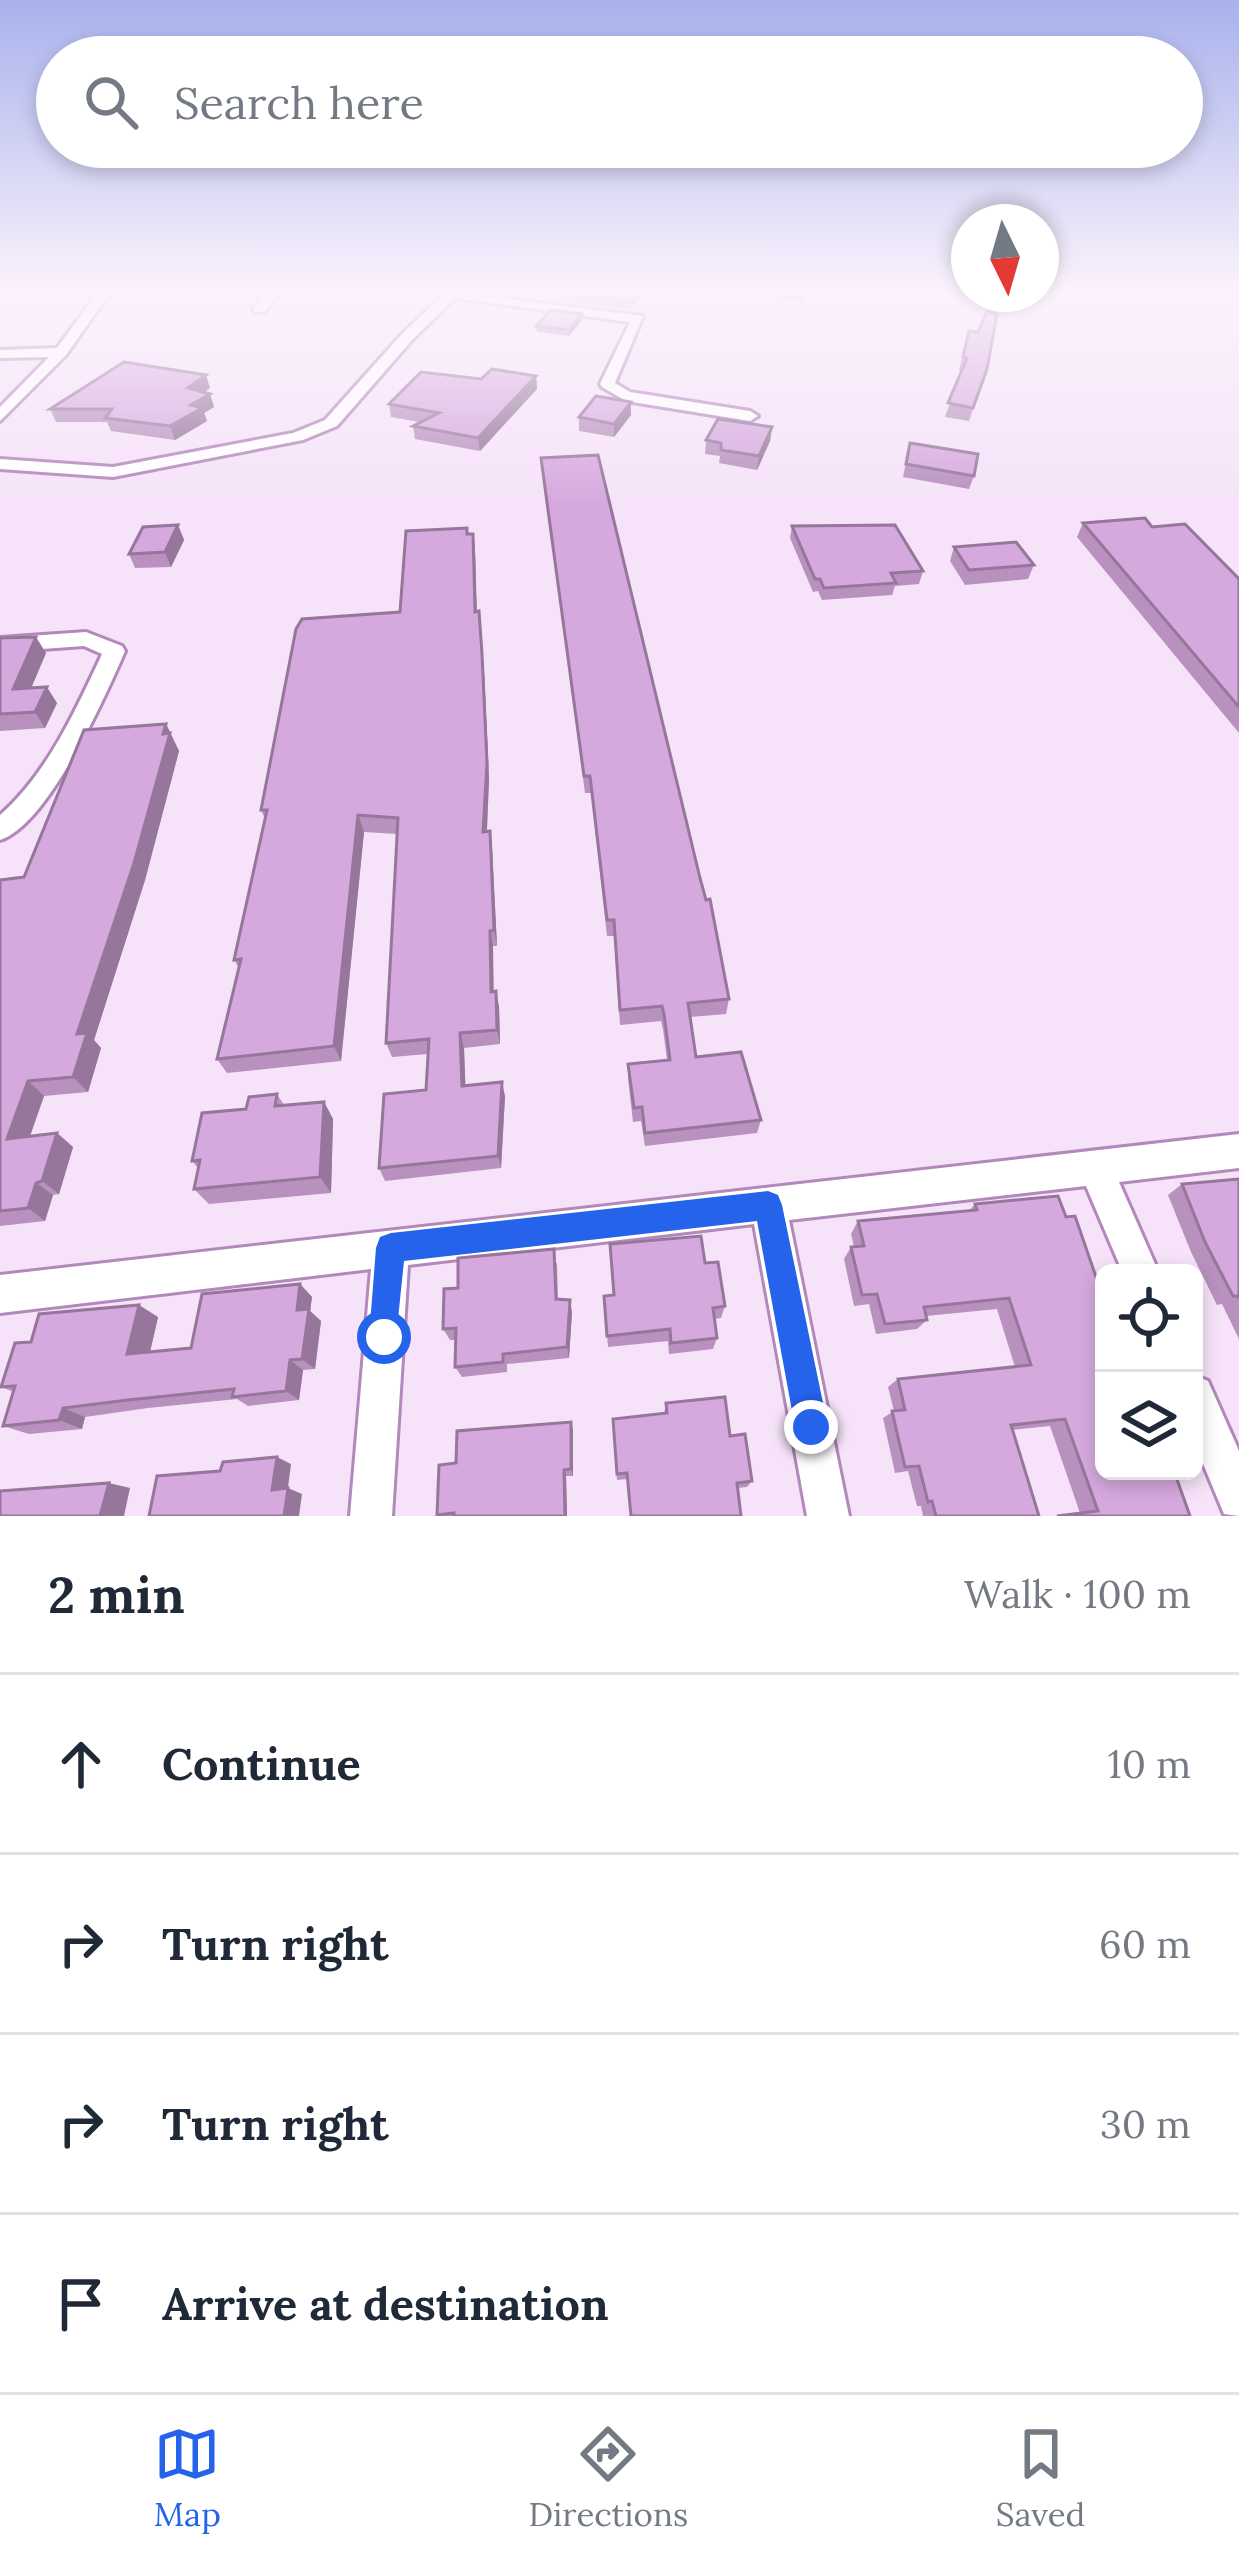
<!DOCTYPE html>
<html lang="en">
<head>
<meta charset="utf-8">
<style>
  :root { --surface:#fff; --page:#f6f6f7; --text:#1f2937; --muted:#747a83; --line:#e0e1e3; --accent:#2563eb }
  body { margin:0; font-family:Lora,serif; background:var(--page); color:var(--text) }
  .controls { position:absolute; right:36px; bottom:36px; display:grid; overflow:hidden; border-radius:18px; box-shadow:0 6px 18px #0003 }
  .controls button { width:108px; height:108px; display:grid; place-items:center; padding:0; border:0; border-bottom:3px solid var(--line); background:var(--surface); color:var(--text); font:60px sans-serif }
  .compass { position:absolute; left:951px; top:204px; width:108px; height:108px; border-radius:50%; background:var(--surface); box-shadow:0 6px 18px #0003; rotate:175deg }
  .stop { position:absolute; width:36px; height:36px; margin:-27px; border:9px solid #2563eb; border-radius:50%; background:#fff }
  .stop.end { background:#2563eb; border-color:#fff; box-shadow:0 3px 12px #0008 }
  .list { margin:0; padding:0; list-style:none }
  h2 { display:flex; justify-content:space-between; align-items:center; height:156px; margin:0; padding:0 48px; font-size:51px }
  h2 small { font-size:39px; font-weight:400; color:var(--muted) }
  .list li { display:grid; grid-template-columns:78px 1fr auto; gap:36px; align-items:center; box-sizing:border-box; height:180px; padding:0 48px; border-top:3px solid var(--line) }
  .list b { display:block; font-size:45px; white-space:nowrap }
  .list em { font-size:39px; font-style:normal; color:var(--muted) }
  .icon { flex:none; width:66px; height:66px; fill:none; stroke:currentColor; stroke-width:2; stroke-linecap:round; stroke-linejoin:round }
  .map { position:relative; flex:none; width:1239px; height:1516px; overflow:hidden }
  .search { position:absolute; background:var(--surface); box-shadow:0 6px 18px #0003; left:36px; right:36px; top:36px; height:132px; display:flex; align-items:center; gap:30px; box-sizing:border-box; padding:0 42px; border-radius:66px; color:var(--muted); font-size:45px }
  .sheet { height:876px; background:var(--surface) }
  nav { display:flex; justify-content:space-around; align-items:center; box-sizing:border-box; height:168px; border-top:3px solid var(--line); background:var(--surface); font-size:33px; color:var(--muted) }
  nav a { display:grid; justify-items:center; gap:6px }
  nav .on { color:var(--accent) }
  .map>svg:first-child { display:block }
</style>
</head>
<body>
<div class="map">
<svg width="1239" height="1516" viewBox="0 0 1239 1516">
  <rect width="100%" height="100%" fill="#f6e3f9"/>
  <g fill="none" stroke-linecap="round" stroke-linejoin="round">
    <defs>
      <g id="street">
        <polygon points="99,291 111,291 66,355 0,421 0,407 49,357 0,358 0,350 57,348"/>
        <polygon points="267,291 280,291 265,312 255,312 253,309"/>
        <polygon points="447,291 643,316 615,383 630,392 750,411 758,416 750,421 626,401 602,387 600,384 630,322 455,298 412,340 337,426 303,440 113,477 0,469 0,459 113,467 293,433 325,420 402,334"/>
        <path d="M86,632L122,646L125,651C105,697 48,825 0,840V815C47,774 76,710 102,654L84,646L0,652V638Z"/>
        <polygon points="1239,1134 1239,1168 1119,1182 1159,1273 1123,1273 1086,1186 789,1220 849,1516 807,1516 754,1224 408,1265 392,1516 350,1516 371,1269 0,1313 0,1275"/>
        <polygon points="1194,1375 1208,1381 1239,1451 1239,1516 1224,1514 1194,1442"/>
      </g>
    </defs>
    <!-- street casing -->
    <use href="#street" stroke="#b388bb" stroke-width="6"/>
    <!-- street -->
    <use href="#street" fill="#fff" fill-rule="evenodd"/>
  </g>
  <!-- wall -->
  <g fill="#b891bf">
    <polygon points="646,291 630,309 564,301 564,293"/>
    <polygon points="735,291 811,291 803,302"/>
    <polygon points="582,320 569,336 537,332 536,326"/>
    <polygon points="969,331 987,369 969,421 945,417 962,370 959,370"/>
    <polygon points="536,376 537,389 480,451 415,439 413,426 419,422 391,417 389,404 481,379"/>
    <polygon points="210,388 204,392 210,394 214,407 204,413 207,421 175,440 111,431 107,422 56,422 50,409"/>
    <polygon points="631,402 631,415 614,437 579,431 579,417"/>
    <polygon points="772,427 770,441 757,470 719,463 720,456 705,454 706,440"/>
    <polygon points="910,443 974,476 969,489 903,477"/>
    <polygon points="541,458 729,999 726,1014 690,1017 696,1057 761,1120 757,1133 645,1146 641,1121 633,1122 628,1078 628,1064 667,1060 663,1029 661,1021 620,1025 614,936 607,936 591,793 585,793"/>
    <polygon points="1083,523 1152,527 1239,579 1239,733 1077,537"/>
    <polygon points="178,525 184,540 171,567 135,568 129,554"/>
    <polygon points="792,526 923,571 919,584 895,586 892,595 822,600 818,591 813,592 790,538"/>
    <polygon points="467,528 468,534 473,534 475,550 477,612 479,611 481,628 484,671 489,779 487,831 492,848 497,946 493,946 493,991 499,1006 500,1044 464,1048 465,1086 505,1096 501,1168 385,1181 379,1168 426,1090 428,1054 392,1057 386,1043 397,834 364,832 341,1061 227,1073 217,1059 239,968 234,960 265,819 261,810 400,612"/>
    <polygon points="954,547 1034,565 1028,579 965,585 950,561"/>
    <polygon points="0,638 46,653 31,688 57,703 45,728 0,731"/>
    <polygon points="166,724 179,751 145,880 94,1040 101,1048 88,1092 44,1096 30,1136 57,1133 73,1147 59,1194 53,1195 45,1221 0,1226 0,880 24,877"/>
    <polygon points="277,1094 284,1105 324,1102 333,1119 331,1193 209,1204 194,1189 198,1168 192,1161 246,1109"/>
    <polygon points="1239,1179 1239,1339 1222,1304 1217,1305 1191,1252 1168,1195 1182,1184"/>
    <polygon points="975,1204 1104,1471 1190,1516 1080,1513 1050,1426 1012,1430 1039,1516 923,1516 921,1506 917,1506 908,1471 895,1473 883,1418 894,1411 888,1387 898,1379 1015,1367 997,1309 926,1316 927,1320 917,1329 876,1334 869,1304 854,1306 844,1259 851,1247 854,1247 851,1234 858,1221 969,1211"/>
    <polygon points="557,1263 558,1299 572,1312 569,1358 507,1364 507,1372 462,1377 455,1367 456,1340 450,1340 443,1329 458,1288"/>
    <polygon points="705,1263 725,1306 721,1318 714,1319 717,1338 713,1349 669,1354 668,1341 608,1347 604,1296 613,1295"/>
    <polygon points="300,1284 312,1297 310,1311 321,1321 315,1369 303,1370 299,1400 248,1406 237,1399 148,1408 85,1417 82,1429 29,1434 3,1426 14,1392 1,1387 31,1342 158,1317 150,1352 191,1348"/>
    <polygon points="666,1403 730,1436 752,1481 747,1487 737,1488 627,1479 617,1480 613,1419 664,1414"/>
    <polygon points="571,1422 573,1430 573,1476 566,1476 567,1516 438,1516 456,1463"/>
  </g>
  <!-- shaded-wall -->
  <g fill="#96769b">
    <polygon points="639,291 646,291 630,309 630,300"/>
    <polygon points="582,314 582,320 569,336 569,330"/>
    <polygon points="206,375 210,388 192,401 188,388"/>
    <polygon points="536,376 537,389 480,451 478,438"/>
    <polygon points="210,394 214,407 204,413 207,421 175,440 170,426 191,405"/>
    <polygon points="631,402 631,415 614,437 614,424"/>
    <polygon points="772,427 770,441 757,470 759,456"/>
    <polygon points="178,525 184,540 171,567 165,552"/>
    <polygon points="473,534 475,550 477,629 475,612"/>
    <polygon points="479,611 484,671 489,779 486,848 483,832"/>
    <polygon points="36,637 46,653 24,705 13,689"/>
    <polygon points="47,687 57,703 45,728 35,712"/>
    <polygon points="166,724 179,751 145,880 94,1040 101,1048 88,1092 73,1077 77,1034"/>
    <polygon points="358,815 364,832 341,1061 334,1046"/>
    <polygon points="490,831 492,848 497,946 494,930"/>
    <polygon points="490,931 493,946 494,1007 491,992"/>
    <polygon points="496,991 499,1006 500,1044 497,1030"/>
    <polygon points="460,1033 464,1048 466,1100 462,1086"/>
    <polygon points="28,1081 44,1096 24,1153 7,1139"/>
    <polygon points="502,1082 505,1096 501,1168 498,1156"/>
    <polygon points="324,1102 333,1119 331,1193 320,1177"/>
    <polygon points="57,1133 73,1147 59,1194 42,1181"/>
    <polygon points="36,1183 53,1195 45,1221 28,1208"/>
    <polygon points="300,1284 312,1297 310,1311 321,1321 315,1369 302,1359 297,1310"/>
    <polygon points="570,1300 572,1312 569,1358 567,1347"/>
    <polygon points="139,1305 158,1317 147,1365 127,1354"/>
    <polygon points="290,1360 303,1370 299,1400 286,1391"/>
    <polygon points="63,1408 85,1417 82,1429 59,1420"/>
    <polygon points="571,1422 573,1430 573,1476 571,1469"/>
    <polygon points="277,1457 291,1464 287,1495 272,1490"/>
    <polygon points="564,1470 566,1476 567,1516 565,1516"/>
    <polygon points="109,1483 130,1488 124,1516 100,1516"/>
    <polygon points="288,1488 302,1494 299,1516 284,1516"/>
  </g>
  <!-- building -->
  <g fill="#d6a9de" stroke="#96769b" stroke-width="3">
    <polygon points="565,291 639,291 630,300 564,293"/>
    <polygon points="551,310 582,314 569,330 536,326"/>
    <polygon points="987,311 997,314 987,369 973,408 948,403 967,358 963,357 969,331 978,332"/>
    <polygon points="124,362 206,375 188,388 210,394 191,405 202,408 170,426 105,418 112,409 50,409"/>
    <polygon points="492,369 536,376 478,438 413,426 439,413 389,404 421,372 481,379"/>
    <polygon points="596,396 631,402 614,424 579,417"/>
    <polygon points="718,419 772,427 759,456 721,450 721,443 706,440"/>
    <polygon points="910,443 978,454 974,476 906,464"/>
    <polygon points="598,455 700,878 706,900 710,899 729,999 688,1003 696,1057 741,1052 761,1120 645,1133 642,1107 634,1108 628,1064 670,1060 664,1014 662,1006 620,1010 614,920 607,920 590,776 584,776 541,458"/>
    <polygon points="1145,518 1152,527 1185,524 1239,579 1239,707 1083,523"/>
    <polygon points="178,525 165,552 129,554 143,527"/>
    <polygon points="895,525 923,571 891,573 896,583 824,588 820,579 815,579 792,526"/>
    <polygon points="467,528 467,534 473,534 475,612 479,611 482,654 487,763 483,832 490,831 494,930 490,931 491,992 496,991 497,1030 460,1033 462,1086 502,1082 498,1156 379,1168 384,1094 426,1090 429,1039 386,1043 398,818 358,815 334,1046 217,1059 241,959 234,960 267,810 261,810 296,629 302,619 400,612 406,531"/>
    <polygon points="1016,542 1034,565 969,570 954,547"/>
    <polygon points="36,637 13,689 47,687 35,712 0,714 0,638"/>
    <polygon points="166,724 163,734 170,733 134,863 77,1034 87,1033 73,1077 28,1081 7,1139 57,1133 42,1181 36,1183 28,1208 0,1211 0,880 24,877 84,730"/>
    <polygon points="277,1094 275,1106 324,1102 320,1177 194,1189 200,1160 192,1161 202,1113 246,1109 249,1097"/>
    <polygon points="1239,1179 1239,1298 1238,1296 1233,1296 1205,1242 1182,1184"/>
    <polygon points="1058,1196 1066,1217 1075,1216 1104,1300 1104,1471 1174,1471 1190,1516 1057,1516 1098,1511 1065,1419 1011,1425 1039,1516 936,1516 932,1501 928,1502 919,1466 905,1467 892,1411 905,1410 898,1379 1031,1365 1009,1298 924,1307 927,1320 885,1324 877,1294 862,1295 851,1247 864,1246 858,1221 977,1210 975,1204"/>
    <polygon points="701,1236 705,1263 718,1262 725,1306 713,1308 717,1338 671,1343 670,1329 607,1336 604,1296 614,1295 610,1244"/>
    <polygon points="554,1249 556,1299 570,1300 567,1347 503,1354 503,1362 455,1367 456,1328 443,1329 444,1289 458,1288 458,1258"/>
    <polygon points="300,1284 297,1310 309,1309 302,1359 290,1360 286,1391 232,1397 234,1389 128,1400 63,1408 59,1420 3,1426 15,1386 1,1387 15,1343 31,1342 39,1314 139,1305 127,1354 191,1348 202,1294"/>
    <polygon points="725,1397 730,1436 745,1434 752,1481 737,1483 741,1516 631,1516 627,1473 617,1474 613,1419 667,1413 666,1403"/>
    <polygon points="571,1422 571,1469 564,1470 565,1516 454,1516 454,1513 437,1515 439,1465 456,1463 457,1431"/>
    <polygon points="277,1457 272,1490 288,1488 284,1516 149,1516 157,1476 220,1471 223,1462"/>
    <polygon points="109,1483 100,1516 0,1516 0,1491"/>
  </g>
  <!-- sky -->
  <linearGradient id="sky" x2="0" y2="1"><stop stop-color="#a8b2ec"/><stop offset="0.58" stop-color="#fbf2fc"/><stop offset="1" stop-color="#fbf2fc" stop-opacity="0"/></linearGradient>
  <rect width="1239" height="503" fill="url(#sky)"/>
  <!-- route -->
  <polygon fill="#2563eb" points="768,1191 778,1195 782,1205 828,1427 823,1439 811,1443 800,1439 795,1427 757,1221 404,1261 395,1348 384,1353 373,1348 369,1337 376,1248 380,1237 391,1233"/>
</svg>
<div class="controls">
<button><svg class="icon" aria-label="locate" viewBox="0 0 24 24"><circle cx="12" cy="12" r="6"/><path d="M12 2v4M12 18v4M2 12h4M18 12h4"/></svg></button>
<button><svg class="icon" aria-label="layers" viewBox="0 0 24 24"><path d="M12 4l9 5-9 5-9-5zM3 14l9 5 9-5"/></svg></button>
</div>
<svg class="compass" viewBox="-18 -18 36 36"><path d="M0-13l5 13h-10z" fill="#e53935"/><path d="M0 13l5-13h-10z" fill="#747a83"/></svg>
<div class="stop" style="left:384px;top:1337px"></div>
<div class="stop end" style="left:811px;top:1427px"></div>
<div class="search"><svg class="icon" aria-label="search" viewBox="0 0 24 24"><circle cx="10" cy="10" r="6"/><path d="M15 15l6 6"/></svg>Search here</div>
</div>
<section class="sheet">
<h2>2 min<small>Walk · 100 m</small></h2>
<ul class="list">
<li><svg class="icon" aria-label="ahead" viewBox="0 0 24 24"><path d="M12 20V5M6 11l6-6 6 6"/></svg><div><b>Continue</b></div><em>10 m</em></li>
<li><svg class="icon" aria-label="right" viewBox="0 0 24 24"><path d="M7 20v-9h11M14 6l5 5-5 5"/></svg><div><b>Turn right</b></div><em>60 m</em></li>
<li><svg class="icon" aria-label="right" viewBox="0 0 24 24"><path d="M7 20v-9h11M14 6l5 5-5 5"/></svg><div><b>Turn right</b></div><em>30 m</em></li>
<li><svg class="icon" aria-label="arrive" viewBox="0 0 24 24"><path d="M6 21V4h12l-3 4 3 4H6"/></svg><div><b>Arrive at destination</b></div></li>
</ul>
</section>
<nav>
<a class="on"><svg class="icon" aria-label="map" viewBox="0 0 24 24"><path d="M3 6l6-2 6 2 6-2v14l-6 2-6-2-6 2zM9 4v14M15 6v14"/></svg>Map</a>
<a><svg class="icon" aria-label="directions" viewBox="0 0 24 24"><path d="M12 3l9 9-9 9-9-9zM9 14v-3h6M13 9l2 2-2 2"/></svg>Directions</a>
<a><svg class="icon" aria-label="saved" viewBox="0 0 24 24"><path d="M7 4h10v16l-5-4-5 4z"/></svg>Saved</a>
</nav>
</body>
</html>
